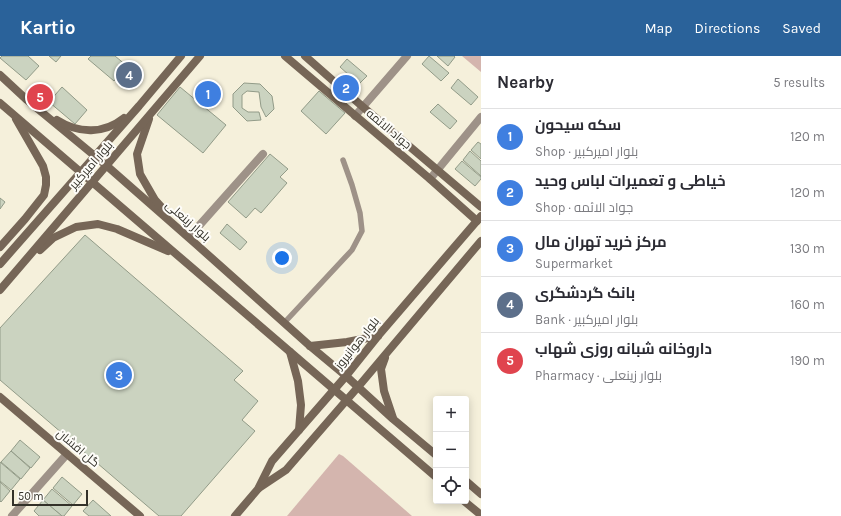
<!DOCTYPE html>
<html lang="en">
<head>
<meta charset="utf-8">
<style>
  :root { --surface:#fff; --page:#f7f7f7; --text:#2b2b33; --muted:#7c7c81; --line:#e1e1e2; --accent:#2a629a }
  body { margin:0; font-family:Karla,Cairo,sans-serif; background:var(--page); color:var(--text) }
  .controls { position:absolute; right:12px; bottom:12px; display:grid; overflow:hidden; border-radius:4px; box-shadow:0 2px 10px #0003 }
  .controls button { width:36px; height:36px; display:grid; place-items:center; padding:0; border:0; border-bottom:1px solid var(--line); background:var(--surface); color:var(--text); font:20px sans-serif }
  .scale { position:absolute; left:12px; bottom:10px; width:76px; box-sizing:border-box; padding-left:4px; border:2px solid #333129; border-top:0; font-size:11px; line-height:14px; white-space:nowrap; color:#333129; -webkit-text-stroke:3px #fefdf9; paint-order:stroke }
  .you { position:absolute; left:282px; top:202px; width:14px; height:14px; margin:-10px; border:3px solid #fff; border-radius:50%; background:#1a73e8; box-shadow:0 0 0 6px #1a73e833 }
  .badge { display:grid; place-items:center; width:26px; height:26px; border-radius:50%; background:var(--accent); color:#fff; font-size:13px; font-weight:700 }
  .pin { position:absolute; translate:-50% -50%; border:2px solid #fff; box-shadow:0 1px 4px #0006 }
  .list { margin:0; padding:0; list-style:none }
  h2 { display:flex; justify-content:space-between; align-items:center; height:52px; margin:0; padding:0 16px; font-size:17px }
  h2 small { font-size:13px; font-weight:400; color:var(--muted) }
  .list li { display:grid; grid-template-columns:26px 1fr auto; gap:12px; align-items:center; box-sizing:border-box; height:56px; padding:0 16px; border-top:1px solid var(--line) }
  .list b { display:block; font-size:15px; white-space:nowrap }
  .list p { margin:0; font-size:13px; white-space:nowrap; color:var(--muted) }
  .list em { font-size:13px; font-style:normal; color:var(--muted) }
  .icon { flex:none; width:22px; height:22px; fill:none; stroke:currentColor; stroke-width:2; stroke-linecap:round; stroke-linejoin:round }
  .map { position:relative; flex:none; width:481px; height:460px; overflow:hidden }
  header { display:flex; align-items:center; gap:24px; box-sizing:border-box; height:56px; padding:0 20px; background:var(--accent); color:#fff }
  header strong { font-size:19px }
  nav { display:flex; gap:22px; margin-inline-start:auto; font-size:14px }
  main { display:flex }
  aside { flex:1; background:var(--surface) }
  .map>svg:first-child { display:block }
</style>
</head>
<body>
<header>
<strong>Kartio</strong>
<nav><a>Map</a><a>Directions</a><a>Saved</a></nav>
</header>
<main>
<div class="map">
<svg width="481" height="460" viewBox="0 0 481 460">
  <rect width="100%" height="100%" fill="#f5f0db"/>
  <!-- green -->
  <g fill="#d4b5ae">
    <polygon points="462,0 481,0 481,16"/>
    <polygon points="339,398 343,400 412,460 287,460"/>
  </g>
  <!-- building -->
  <g fill="#cbd3c0" stroke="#929b88">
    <polygon points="2,0 28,0 39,10 26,24 0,2"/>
    <polygon points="49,0 61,0 56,6"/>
    <polygon points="91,0 115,0 127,10 114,25 88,3"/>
    <polygon points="429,0 449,17 441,25 422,8"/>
    <polygon points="437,0 454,0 455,1 448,10"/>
    <polygon points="347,3 367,20 359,28 340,11"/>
    <polygon points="458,23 478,41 471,49 451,32"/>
    <polygon points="244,27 260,28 272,40 274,53 266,61 261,51 259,36 247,35 242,39 242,52 248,56 259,56 261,64 247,65 233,51 233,38"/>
    <polygon points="62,31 87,54 75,68 49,46"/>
    <polygon points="180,31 226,69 203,97 157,59"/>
    <polygon points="319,35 345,57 326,78 301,55"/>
    <polygon points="438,48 457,65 450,73 430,56"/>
    <polygon points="478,86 481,88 481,103 471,94"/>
    <polygon points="470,95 481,105 481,120 463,104"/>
    <polygon points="270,98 288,113 280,121 287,127 261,157 255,152 246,162 228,146"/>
    <polygon points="462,105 481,121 481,123 475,130 455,113"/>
    <polygon points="0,142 5,146 0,153"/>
    <polygon points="227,168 247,186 240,194 220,177"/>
    <polygon points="85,179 243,315 234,324 258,345 242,364 255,375 181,460 159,460 0,324 0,272"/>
    <polygon points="20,384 40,401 31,412 11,395"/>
    <polygon points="11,395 30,412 21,423 1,406"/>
    <polygon points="0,406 20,423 11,434 0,425"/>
    <polygon points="62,421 82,438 73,449 53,432"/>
    <polygon points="0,426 10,435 1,446 0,445"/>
    <polygon points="52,433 72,450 64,460 62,460 43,444"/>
    <polygon points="43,444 62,460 39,460 34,455"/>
    <polygon points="93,444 111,460 89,460 83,455"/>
  </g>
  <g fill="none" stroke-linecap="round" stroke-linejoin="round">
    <!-- lane -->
    <polyline stroke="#9e9288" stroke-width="5.5" points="284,267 352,194 362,175 360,157 352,129 343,104"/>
    <!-- street -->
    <g stroke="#9e9288" stroke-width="8">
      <polyline points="355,60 407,0"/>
      <polyline points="430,123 481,61"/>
      <polyline points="189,181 263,98"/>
      <polyline points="12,460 67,398"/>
    </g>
    <!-- secondary -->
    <g stroke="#766657" stroke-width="8">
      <polyline points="285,0 430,123 477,165"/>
      <polyline points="305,0 363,51 481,151"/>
      <polyline points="0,19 27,44 107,110 197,189 310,290 346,320 393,363 436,399"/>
      <polyline points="0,47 436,421"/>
      <polyline points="149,63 137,98 140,118 155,144 165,155"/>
      <path d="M57,64C79,78 104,78 124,62"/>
      <polyline points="0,191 25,163 44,139 46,129 46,121 43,110 16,63"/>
      <polyline points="40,194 53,182 76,171 98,168 117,173 168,195"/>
      <polyline points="0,208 139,50 181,0"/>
      <polyline points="0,234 200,0"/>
      <polyline points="310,290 347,286 378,280"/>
      <polyline points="290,296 298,325 301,349 299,374"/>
      <polyline points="385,302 381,313 384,335 393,362"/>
      <polyline points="0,341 140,460"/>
      <polyline points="466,425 481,438"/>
      <polyline points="259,432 286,414 358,331 481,185"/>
      <polyline points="464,445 481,459"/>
      <polyline points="235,460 258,433 272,405 346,320 378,280 481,160"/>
    </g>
  </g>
  <g text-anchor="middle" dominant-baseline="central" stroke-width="4" stroke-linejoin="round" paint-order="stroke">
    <!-- street labels -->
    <g font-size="12" fill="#333129" stroke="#fefdf9">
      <text transform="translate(389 73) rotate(40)">جواد الائمه</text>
      <text transform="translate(91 109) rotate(-49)">بلوار امیرکبیر</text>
      <text transform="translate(188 165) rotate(41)">بلوار زینعلی</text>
      <text transform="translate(357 287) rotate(-51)">بلوار هوانیروز</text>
      <text transform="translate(78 392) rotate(40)">گل افشان</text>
    </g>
  </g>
</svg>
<div class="controls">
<button>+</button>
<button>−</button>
<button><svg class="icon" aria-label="locate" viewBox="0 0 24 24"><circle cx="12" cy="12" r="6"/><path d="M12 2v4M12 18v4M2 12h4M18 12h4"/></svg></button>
</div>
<div class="scale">50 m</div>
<div class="you"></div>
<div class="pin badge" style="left:208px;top:38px;background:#3f7fe0">1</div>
<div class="pin badge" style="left:346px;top:32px;background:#3f7fe0">2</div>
<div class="pin badge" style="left:119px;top:319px;background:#3f7fe0">3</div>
<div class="pin badge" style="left:129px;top:19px;background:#5c6f8a">4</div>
<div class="pin badge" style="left:40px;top:41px;background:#e0444e">5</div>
</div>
<aside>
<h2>Nearby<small>5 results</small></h2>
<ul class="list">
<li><span class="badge" style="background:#3f7fe0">1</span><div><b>سکه سیحون</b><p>Shop · بلوار امیرکبیر</p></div><em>120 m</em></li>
<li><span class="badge" style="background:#3f7fe0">2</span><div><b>خیاطی و تعمیرات لباس وحید</b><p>Shop · جواد الائمه</p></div><em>120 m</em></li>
<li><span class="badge" style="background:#3f7fe0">3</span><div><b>مرکز خرید تهران مال</b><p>Supermarket</p></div><em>130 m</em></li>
<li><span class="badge" style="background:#5c6f8a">4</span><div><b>بانک گردشگری</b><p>Bank · بلوار امیرکبیر</p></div><em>160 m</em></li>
<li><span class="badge" style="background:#e0444e">5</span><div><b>داروخانه شبانه روزی شهاب</b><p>Pharmacy · بلوار زینعلی</p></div><em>190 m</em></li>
</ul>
</aside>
</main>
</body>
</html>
